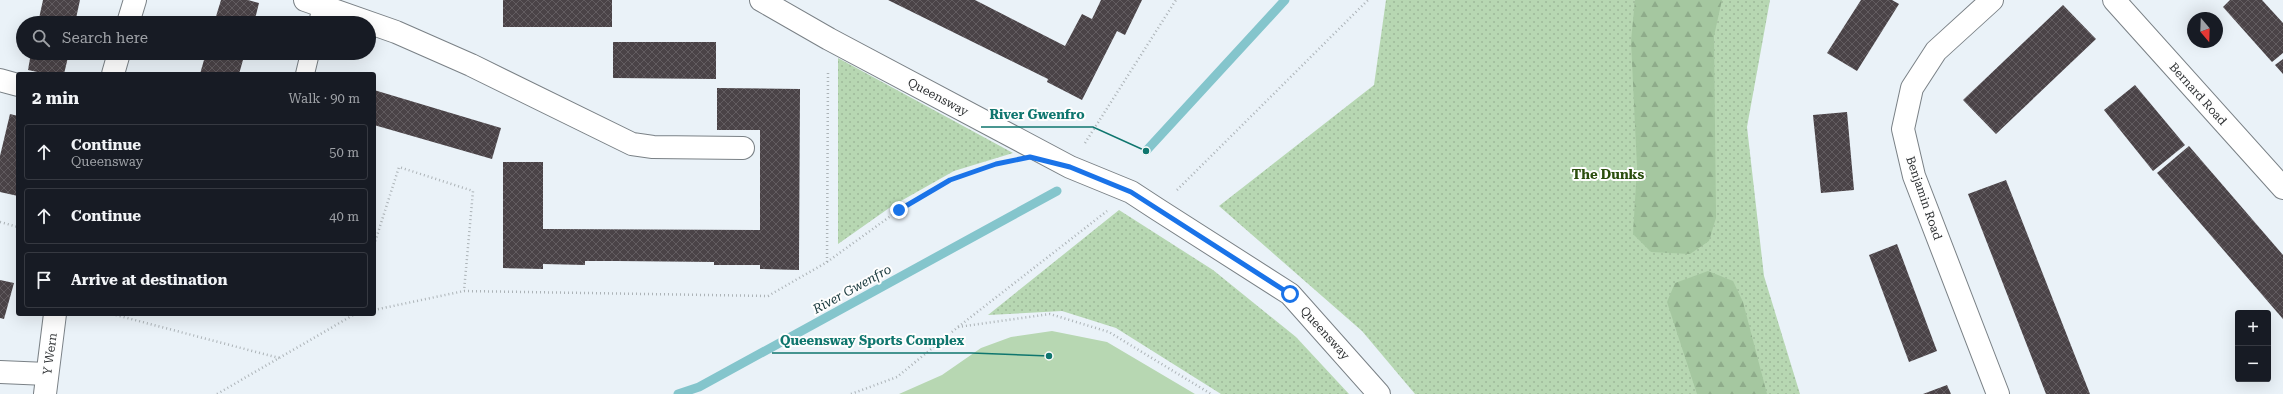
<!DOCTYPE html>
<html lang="en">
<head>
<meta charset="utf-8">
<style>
  :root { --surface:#171b24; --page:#20242c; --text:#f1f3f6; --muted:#9ea1a6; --line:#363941 }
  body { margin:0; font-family:"Roboto Serif",serif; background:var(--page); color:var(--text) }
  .controls { position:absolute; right:12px; bottom:12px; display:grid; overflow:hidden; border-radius:4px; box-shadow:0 4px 16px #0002 }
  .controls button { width:36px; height:36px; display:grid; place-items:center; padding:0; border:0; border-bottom:1px solid var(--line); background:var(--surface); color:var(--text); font:20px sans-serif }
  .compass { position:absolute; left:2187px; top:12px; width:36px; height:36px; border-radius:50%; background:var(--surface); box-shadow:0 4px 16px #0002; rotate:161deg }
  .stop { position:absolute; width:12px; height:12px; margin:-9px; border:3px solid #1a73e8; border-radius:50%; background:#fff }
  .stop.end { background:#1a73e8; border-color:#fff; box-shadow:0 1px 4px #0008 }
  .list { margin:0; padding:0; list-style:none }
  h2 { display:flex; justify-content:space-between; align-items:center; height:52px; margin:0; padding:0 16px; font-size:17px }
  h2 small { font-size:13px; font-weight:400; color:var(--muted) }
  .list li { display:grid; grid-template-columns:26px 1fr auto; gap:12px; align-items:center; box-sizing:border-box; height:56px; margin:0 8px 8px; padding:0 8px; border:1px solid var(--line); border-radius:4px }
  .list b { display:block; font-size:15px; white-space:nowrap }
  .list p { margin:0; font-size:13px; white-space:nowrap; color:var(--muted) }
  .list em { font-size:13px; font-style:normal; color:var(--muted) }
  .icon { flex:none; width:22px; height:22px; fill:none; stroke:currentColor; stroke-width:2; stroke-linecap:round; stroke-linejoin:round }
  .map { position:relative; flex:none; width:2283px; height:394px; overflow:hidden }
  .search { position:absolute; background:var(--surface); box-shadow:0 4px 16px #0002; left:16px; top:16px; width:360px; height:44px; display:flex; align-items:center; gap:10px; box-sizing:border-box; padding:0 14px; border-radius:22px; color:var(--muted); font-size:15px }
  .panel { position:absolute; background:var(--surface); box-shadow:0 4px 16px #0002; left:16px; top:72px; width:360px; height:244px; border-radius:4px }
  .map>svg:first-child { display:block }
</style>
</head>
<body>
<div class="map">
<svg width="2283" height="394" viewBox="0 0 2283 394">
  <defs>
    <pattern id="grass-dots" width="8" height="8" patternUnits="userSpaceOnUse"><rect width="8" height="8" fill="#b7d7b2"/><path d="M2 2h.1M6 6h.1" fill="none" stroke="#9eb99a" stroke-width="1.8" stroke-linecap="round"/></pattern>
    <pattern id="forest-firs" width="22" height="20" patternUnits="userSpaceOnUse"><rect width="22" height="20" fill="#a5c7a0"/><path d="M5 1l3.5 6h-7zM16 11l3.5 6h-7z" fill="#8eab8a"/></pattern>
    <pattern id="building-cross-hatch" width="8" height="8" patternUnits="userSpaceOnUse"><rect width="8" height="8" fill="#4a4347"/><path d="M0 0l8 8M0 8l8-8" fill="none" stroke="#625c60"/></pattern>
  </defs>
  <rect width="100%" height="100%" fill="#eaf2f8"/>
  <!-- grass -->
  <g fill="url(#grass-dots)">
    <polygon points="1386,0 1770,0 1747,127 1764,276 1800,394 1415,394 1362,331 1219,206 1374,85"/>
    <polygon points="838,58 1013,153 954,171 892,206 838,244"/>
    <polygon points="1119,210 1213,270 1296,337 1349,394 1221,394 1116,328 1062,311 988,315"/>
  </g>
  <!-- forest -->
  <g fill="url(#forest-firs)">
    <polygon points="1635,0 1722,0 1714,36 1716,218 1709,241 1690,254 1651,252 1633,234 1637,167 1631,41"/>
    <polygon points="1708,271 1733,281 1743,302 1767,394 1697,394 1667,302 1675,283"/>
  </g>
  <!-- pitch -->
  <polygon fill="#b7d7b2" points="1052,331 1107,342 1195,394 899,394 942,375 981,348 1011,337"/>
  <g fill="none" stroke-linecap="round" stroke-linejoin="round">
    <!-- stream -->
    <g stroke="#84c5cc" stroke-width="9">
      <polyline points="1146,151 1285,0"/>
      <polyline points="678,394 699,387 1057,191"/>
    </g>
  </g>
  <!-- building -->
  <g fill="url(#building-cross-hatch)">
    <polygon points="43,0 80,0 75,23 38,23"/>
    <polygon points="221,0 248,0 259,3 254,23 214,23"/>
    <rect x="503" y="0" width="109" height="27"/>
    <polygon points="888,0 975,0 1065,46 1082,14 1092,19 1101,0 1142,0 1125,35 1117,31 1082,100 1047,82 1048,79"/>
    <polygon points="1861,0 1892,0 1899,4 1857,71 1827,53"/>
    <polygon points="2230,0 2262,0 2283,23 2283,53 2272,62 2223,7"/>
    <polygon points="2063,5 2096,39 1996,134 1963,100"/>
    <polygon points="613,42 716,42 716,79 613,78"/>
    <polygon points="31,53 69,53 64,74 47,74 28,70"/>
    <polygon points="206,53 245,53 239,74 200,74"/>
    <polygon points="2283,59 2283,74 2275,65"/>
    <polygon points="2135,85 2185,145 2153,171 2104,110"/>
    <polygon points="717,88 800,89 799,270 760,269 760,265 714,265 714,262 617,261 585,261 585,265 543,264 543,269 503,268 503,162 543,162 543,229 760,230 760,130 717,130"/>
    <polygon points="374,90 501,128 492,159 374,125"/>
    <polygon points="1847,112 1854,190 1821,193 1813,115"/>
    <polygon points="10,114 18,116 18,196 0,192 0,156"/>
    <polygon points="2189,146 2283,255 2283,319 2157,173"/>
    <polygon points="2006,180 2090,394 2046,394 1968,194"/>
    <polygon points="1897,244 1937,351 1909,362 1869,255"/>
    <polygon points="0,280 14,283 4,319 0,318"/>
    <polygon points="1947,385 1951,394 1923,394"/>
  </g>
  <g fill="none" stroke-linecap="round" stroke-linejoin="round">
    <defs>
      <g id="service">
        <polyline points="318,23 322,6"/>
        <polyline points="305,74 310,53"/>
      </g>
      <g id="minor">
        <polyline points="305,0 396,32 471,65 632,144 653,147 743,148"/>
        <polyline points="1992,0 1936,51 1912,88 1903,129 1914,176 1998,394"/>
        <polyline points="2114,0 2283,188"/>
        <polyline points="128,23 135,0"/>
        <polyline points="113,74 119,53"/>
        <polyline points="0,80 18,85"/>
        <polyline points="0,372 47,374"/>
        <polyline points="45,394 55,314"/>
      </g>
      <polyline id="tertiary" points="761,0 829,39 1070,167 1131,192 1157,209 1290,294 1379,394"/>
    </defs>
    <!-- service casing -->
    <use href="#service" stroke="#7a8186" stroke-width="20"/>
    <!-- minor casing -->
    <use href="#minor" stroke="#7a8186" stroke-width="24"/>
    <!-- tertiary casing -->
    <use href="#tertiary" stroke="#7a8186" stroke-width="24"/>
    <!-- path -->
    <g stroke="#acb3b7" stroke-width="2.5" stroke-dasharray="1 3" stroke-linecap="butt">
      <polyline points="1085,143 1176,0"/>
      <polyline points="1177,190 1368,0"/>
      <polyline points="0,222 18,227"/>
      <polyline points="374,245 399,167 473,191 464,291"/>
      <polyline points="827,262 828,71"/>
      <polyline points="374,310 464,291 768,296 827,262 899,210 950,180 1001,163"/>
      <polyline points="112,314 279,358"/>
      <polyline points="958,327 1050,314 1109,332 1211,394"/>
      <polyline points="217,394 355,314"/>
      <polyline points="851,394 897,377 958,327 1107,211"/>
    </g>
    <!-- service -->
    <use href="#service" stroke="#fff" stroke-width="18"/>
    <!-- minor -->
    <use href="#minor" stroke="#fff" stroke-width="22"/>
    <!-- tertiary -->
    <use href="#tertiary" stroke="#fff" stroke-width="22"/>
  </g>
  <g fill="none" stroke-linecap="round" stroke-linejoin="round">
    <!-- route -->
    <polyline stroke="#1a73e8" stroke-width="5" points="899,210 950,180 996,164 1030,157 1070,167 1131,192 1290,294"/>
  </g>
  <g text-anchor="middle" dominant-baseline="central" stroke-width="4" stroke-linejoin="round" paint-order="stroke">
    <!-- street labels -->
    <g font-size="12" fill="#2e3133" stroke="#fefefe">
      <text transform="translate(2198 94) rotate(48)">Bernard Road</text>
      <text transform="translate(938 97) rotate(28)">Queensway</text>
      <text transform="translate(1924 198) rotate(71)">Benjamin Road</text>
      <text transform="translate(1325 333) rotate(48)">Queensway</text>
      <text transform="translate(50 354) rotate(-82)">Y Wern</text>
    </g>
    <!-- neighbourhood labels -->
    <g font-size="13" font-weight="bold" fill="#2b4e0d" stroke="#fefefe">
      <text x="1608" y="174">The Dunks</text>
    </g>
    <!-- water labels -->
    <g font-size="13" font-style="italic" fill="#17373b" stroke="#fefefe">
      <text transform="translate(852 289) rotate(-29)">River Gwenfro</text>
    </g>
  </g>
  <!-- callouts -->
  <path fill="none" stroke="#0f766e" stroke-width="1.5" d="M1146 151L1093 127H981M1049 356L972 353H772"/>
  <g fill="#0f766e" stroke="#fefefe" stroke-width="1.5">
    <circle cx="1146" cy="151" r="4"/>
    <circle cx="1049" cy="356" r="4"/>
  </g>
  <g font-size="13" text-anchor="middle" font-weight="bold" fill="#0f766e" stroke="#fefefe" stroke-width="4" stroke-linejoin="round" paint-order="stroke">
    <text x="1037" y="119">River Gwenfro</text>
    <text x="872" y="345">Queensway Sports Complex</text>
  </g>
</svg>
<div class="controls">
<button>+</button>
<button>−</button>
</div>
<svg class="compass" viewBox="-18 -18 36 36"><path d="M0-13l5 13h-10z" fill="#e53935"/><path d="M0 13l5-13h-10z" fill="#9ea1a6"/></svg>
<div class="stop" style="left:1290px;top:294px"></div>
<div class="stop end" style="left:899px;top:210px"></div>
<div class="search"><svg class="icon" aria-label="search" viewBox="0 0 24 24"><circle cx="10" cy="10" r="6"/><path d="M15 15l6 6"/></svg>Search here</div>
<section class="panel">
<h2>2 min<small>Walk · 90 m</small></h2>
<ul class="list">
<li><svg class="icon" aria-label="ahead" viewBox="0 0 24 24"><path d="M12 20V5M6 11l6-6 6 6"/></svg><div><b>Continue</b><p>Queensway</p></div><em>50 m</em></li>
<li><svg class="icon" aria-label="ahead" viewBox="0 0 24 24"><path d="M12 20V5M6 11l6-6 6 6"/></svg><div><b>Continue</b></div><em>40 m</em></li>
<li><svg class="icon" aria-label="arrive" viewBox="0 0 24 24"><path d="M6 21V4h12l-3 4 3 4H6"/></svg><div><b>Arrive at destination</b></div></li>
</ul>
</section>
</div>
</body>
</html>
